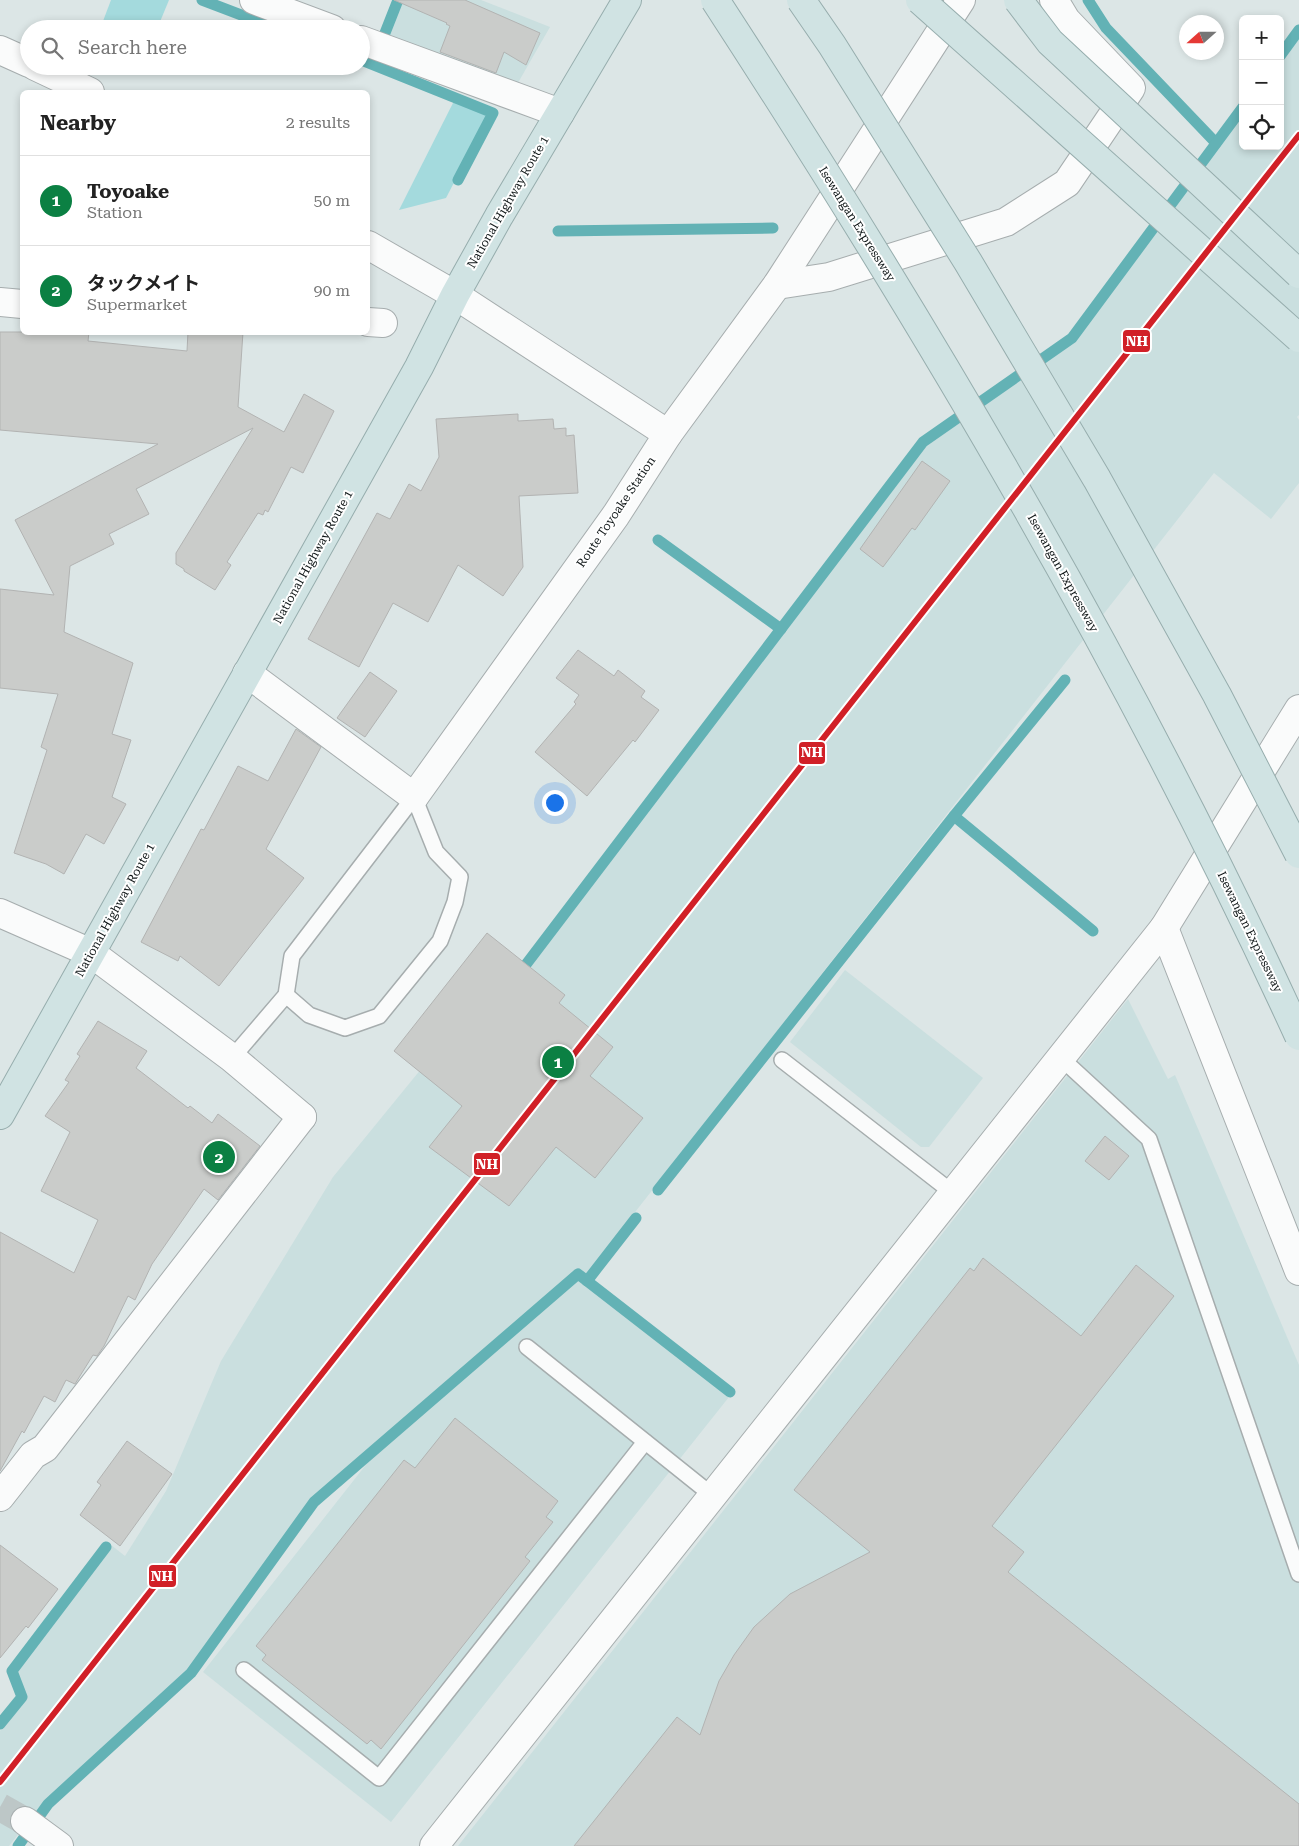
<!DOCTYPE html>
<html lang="en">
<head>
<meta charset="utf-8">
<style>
  :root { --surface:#fff; --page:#f6f6f6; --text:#222; --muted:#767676; --line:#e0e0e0; --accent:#0b8043 }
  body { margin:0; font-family:"Roboto Serif","Noto Sans JP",serif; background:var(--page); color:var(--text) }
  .controls { position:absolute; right:15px; top:15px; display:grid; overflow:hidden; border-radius:8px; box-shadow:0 2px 8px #0003 }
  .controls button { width:45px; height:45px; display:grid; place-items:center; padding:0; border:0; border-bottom:1px solid var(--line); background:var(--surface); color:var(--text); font:25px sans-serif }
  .compass { position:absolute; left:1179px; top:15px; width:45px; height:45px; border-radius:50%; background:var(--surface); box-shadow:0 2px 8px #0003; rotate:249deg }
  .you { position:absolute; left:554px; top:802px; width:18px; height:18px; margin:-12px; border:4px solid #fff; border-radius:50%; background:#1a73e8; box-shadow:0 0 0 8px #1a73e833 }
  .badge { display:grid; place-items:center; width:32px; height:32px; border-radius:50%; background:var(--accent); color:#fff; font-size:16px; font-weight:700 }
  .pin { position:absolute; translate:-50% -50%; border:2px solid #fff; box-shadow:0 1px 5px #0006 }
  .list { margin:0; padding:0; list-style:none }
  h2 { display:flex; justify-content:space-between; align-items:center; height:65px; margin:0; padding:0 20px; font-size:21px }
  h2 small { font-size:16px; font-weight:400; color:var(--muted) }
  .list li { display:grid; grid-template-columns:32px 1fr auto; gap:15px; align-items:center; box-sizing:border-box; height:90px; padding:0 20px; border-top:1px solid var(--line) }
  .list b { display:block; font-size:19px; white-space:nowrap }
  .list p { margin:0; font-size:16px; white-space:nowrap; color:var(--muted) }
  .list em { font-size:16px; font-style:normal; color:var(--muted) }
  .icon { flex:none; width:28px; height:28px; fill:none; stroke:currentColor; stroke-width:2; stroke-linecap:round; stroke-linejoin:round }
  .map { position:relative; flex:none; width:1299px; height:1846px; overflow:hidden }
  .search { position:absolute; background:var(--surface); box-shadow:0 2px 8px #0003; left:20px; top:20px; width:350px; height:55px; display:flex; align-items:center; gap:12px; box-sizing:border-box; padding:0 18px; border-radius:28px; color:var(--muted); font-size:19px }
  .panel { position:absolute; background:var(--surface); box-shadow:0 2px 8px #0003; left:20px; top:90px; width:350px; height:245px; border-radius:8px }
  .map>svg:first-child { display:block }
</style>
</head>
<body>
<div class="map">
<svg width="1299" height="1846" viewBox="0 0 1299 1846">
  <rect width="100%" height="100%" fill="#dce6e6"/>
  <!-- built -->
  <g fill="#cadfdf">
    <polygon points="401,0 481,0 550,27 515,88 386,35"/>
    <polygon points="1299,34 1299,415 1297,417 1299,420 1299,483 1271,519 1214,473 585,1276 577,1269 310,1501 188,1671 43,1803 9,1846 0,1846 0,1731 25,1697 15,1673 111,1545 125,1556 166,1491 221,1361 333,1177 417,1074 506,970 519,979 622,837 927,446 1073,343 1243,110 1243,146 1280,146 1280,60"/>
    <polygon points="845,970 983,1078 929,1147 921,1147 790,1042"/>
    <polygon points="1128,999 1168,1079 1175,1075 1299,1365 1299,1846 458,1846"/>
    <polygon points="577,1279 729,1397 391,1822 203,1672 372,1457"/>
  </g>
  <!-- green -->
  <g fill="#a4dadd">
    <polygon points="111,0 169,0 157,29 100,29"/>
    <polygon points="454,101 489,115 446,198 399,210"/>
  </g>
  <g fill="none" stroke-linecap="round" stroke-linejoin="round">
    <!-- stream -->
    <g stroke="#63b2b5" stroke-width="11">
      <polyline points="202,0 278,29"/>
      <polyline points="1088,0 1106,28 1216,143"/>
      <polyline points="385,33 398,0"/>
      <polyline points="1280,56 1299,30"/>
      <polyline points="361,60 493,113 458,180"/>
      <polyline points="558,231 773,228"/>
      <polyline points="658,540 781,629"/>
      <polyline points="954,816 1093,931"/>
      <polyline points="518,975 923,442 1072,338 1243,107"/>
      <polyline points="658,1190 954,816 1065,680"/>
      <polyline points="587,1281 636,1218"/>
      <polyline points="0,1724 22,1697 12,1671 106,1547"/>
      <polyline points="18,1846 48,1804 191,1673 314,1502 578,1274 730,1392"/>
    </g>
  </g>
  <!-- building -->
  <g fill="#caccca" stroke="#b2b3b2">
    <polygon points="394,0 465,0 540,33 526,65 504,52 496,73 440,52 450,26 446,24 447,23"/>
    <polygon points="0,332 89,332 88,341 187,351 188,332 243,332 238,407 284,432 304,394 334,411 303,473 291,467 268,512 265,510 263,515 258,513 227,562 231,565 215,590 184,571 184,569 176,564 176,553 253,428 136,489 149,514 109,534 114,544 70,566 64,632 133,663 112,734 131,740 112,797 126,804 104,844 86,834 64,874 46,864 14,853 47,750 41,747 58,694 0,688 0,589 54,595 15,520 158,444 0,430"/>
    <polygon points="518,414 518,421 553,419 554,429 566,428 566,436 574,435 578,493 519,496 523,567 503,596 458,565 428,622 393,603 359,667 308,639 377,513 390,519 409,484 421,491 439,457 436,419"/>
    <polygon points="922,461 950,481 915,530 912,528 883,567 860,549"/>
    <polygon points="578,650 614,676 618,670 645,691 641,697 659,710 635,742 633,740 587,796 535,752 576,704 574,702 579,695 556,678"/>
    <polygon points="370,672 397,691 365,737 337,718"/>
    <polygon points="296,729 321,747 266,849 304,878 219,986 180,956 178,961 141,942 201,829 204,830 238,766 268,781"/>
    <polygon points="487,933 565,995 559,1003 613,1047 590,1076 643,1118 595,1178 556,1147 509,1206 429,1147 462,1106 394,1051"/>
    <polygon points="98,1021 147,1051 136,1068 188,1108 190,1106 212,1123 218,1114 260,1146 218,1200 204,1189 152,1264 135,1300 128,1296 104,1346 97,1356 93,1355 75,1384 66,1380 55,1402 44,1396 24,1433 22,1431 0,1471 0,1232 74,1273 98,1220 41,1191 70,1132 45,1116 69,1082 65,1080 80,1056 77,1054"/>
    <polygon points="1105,1136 1129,1156 1109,1180 1085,1161"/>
    <polygon points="983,1258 1081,1336 1136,1265 1174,1296 992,1526 1024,1552 1008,1572 1299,1804 1299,1846 574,1846 677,1717 700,1735 719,1681 734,1655 754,1627 790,1594 870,1552 794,1490 970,1268 974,1271"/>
    <polygon points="455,1418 558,1501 546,1517 553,1522 525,1557 530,1561 381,1749 371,1740 367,1744 262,1660 266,1655 256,1646 404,1460 415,1468"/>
    <polygon points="127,1441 172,1474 120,1546 80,1515 101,1485 97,1482"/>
    <polygon points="0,1545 58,1589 28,1628 26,1626 0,1658"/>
  </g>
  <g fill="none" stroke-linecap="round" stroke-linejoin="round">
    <!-- street-tunnel -->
    <polyline stroke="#bdc7c7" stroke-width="28" stroke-dasharray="28 14" stroke-linecap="butt" points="0,1807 25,1821"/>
    <defs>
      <g id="lane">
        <polyline points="286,995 309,1015 345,1028 379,1016 440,941 455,902 460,877 436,852 414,797"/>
        <polyline points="232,1058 286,995 292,956 414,797"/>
        <polyline points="1061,1058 1149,1139 1299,1574"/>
        <polyline points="782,1060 953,1193"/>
        <polyline points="527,1347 713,1496"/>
        <polyline points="244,1670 379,1778 645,1442"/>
      </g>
      <g id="street">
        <polyline points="254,0 332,29"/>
        <polyline points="361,40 560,113"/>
        <polyline points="777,285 829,277 1006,222 1067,183 1131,88 1066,20 1054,0"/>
        <polyline points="0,302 22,304"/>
        <polyline points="368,322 383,323"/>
        <polyline points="247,673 414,797"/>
        <polyline points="0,913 91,953"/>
        <polyline points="1164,928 1299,1271"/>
        <polyline points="0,1497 33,1455 45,1448 302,1117"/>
        <polyline points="25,1821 59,1846"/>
        <polyline points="434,1846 1164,928 1299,709"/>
      </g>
      <g id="secondary">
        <polyline points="0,50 29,63"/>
        <polyline points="35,66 90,92"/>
        <polyline points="368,245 455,295 668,434 616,515 414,797"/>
        <polyline points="668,434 777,285 961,0"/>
        <polyline points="91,953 232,1058 302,1117"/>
      </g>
      <polyline id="highway" points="0,1115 419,367 455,295 499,216 627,0"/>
    </defs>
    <!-- lane casing -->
    <use href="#lane" stroke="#a6adae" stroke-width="18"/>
    <!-- street casing -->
    <use href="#street" stroke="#a6adae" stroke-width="30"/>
    <!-- secondary casing -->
    <use href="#secondary" stroke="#a6adae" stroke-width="30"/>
    <!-- highway casing -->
    <use href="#highway" stroke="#96adad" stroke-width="30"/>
    <!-- lane -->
    <use href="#lane" stroke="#fafbfb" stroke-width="15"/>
    <!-- street -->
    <use href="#street" stroke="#fafbfb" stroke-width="28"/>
    <!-- secondary -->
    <use href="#secondary" stroke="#fafbfb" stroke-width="28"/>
    <!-- highway -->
    <use href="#highway" stroke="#d0e3e3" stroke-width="28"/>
    <defs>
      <g id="highway-bridge">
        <path d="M715,0C931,332 1134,675 1299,1036"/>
        <polyline points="801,0 832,45 968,262 1097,479 1217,695 1299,854"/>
        <polyline points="920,0 1299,338"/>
        <polyline points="1018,0 1050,42 1299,274"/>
      </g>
    </defs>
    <!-- highway-bridge casing -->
    <use href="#highway-bridge" stroke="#96adad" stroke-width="30" stroke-linecap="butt"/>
    <!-- highway-bridge -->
    <use href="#highway-bridge" stroke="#d0e3e3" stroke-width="28"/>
    <defs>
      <polyline id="rail-1" points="0,1782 1299,135"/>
    </defs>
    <!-- rail-1 casing -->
    <use href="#rail-1" stroke="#fff" stroke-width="10"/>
    <!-- rail-1 -->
    <use href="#rail-1" stroke="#d12027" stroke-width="6"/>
  </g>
  <g text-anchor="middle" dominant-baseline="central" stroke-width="4" stroke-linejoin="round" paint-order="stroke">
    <!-- street labels -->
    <g font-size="12" fill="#101718" stroke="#fff">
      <text transform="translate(508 202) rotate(-60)">National Highway Route 1</text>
      <text transform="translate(857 224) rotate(58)">Isewangan Expressway</text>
      <text transform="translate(616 512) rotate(-56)">Route Toyoake Station</text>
      <text transform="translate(313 557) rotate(-61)">National Highway Route 1</text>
      <text transform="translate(1063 573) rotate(61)">Isewangan Expressway</text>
      <text transform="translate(115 910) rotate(-61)">National Highway Route 1</text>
      <text transform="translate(1250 932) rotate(64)">Isewangan Expressway</text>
    </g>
  </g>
  <g stroke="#fff" stroke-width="2">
    <rect x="1122" y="329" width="29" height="24" rx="5" fill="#d12027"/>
    <rect x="798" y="741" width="28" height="24" rx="5" fill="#d12027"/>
    <rect x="473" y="1152" width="28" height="24" rx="5" fill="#d12027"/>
    <rect x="148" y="1564" width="29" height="24" rx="5" fill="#d12027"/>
  </g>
  <g font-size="14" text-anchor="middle" font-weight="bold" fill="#fff">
    <text x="1137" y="346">NH</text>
    <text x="812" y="757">NH</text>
    <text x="487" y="1169">NH</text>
    <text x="162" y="1581">NH</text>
  </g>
</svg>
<div class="controls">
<button>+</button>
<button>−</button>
<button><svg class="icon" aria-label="locate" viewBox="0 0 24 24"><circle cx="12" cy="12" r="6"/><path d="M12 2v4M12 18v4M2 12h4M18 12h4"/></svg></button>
</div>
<svg class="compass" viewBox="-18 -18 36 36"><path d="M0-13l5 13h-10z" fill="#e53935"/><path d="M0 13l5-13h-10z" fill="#767676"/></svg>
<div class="you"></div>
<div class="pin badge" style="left:558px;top:1062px">1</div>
<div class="pin badge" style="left:219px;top:1157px">2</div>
<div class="search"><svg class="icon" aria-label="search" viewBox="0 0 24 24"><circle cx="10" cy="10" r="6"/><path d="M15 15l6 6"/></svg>Search here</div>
<section class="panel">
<h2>Nearby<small>2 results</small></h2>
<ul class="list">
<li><span class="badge">1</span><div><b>Toyoake</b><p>Station</p></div><em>50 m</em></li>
<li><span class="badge">2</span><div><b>タックメイト</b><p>Supermarket</p></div><em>90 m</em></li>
</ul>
</section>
</div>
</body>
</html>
